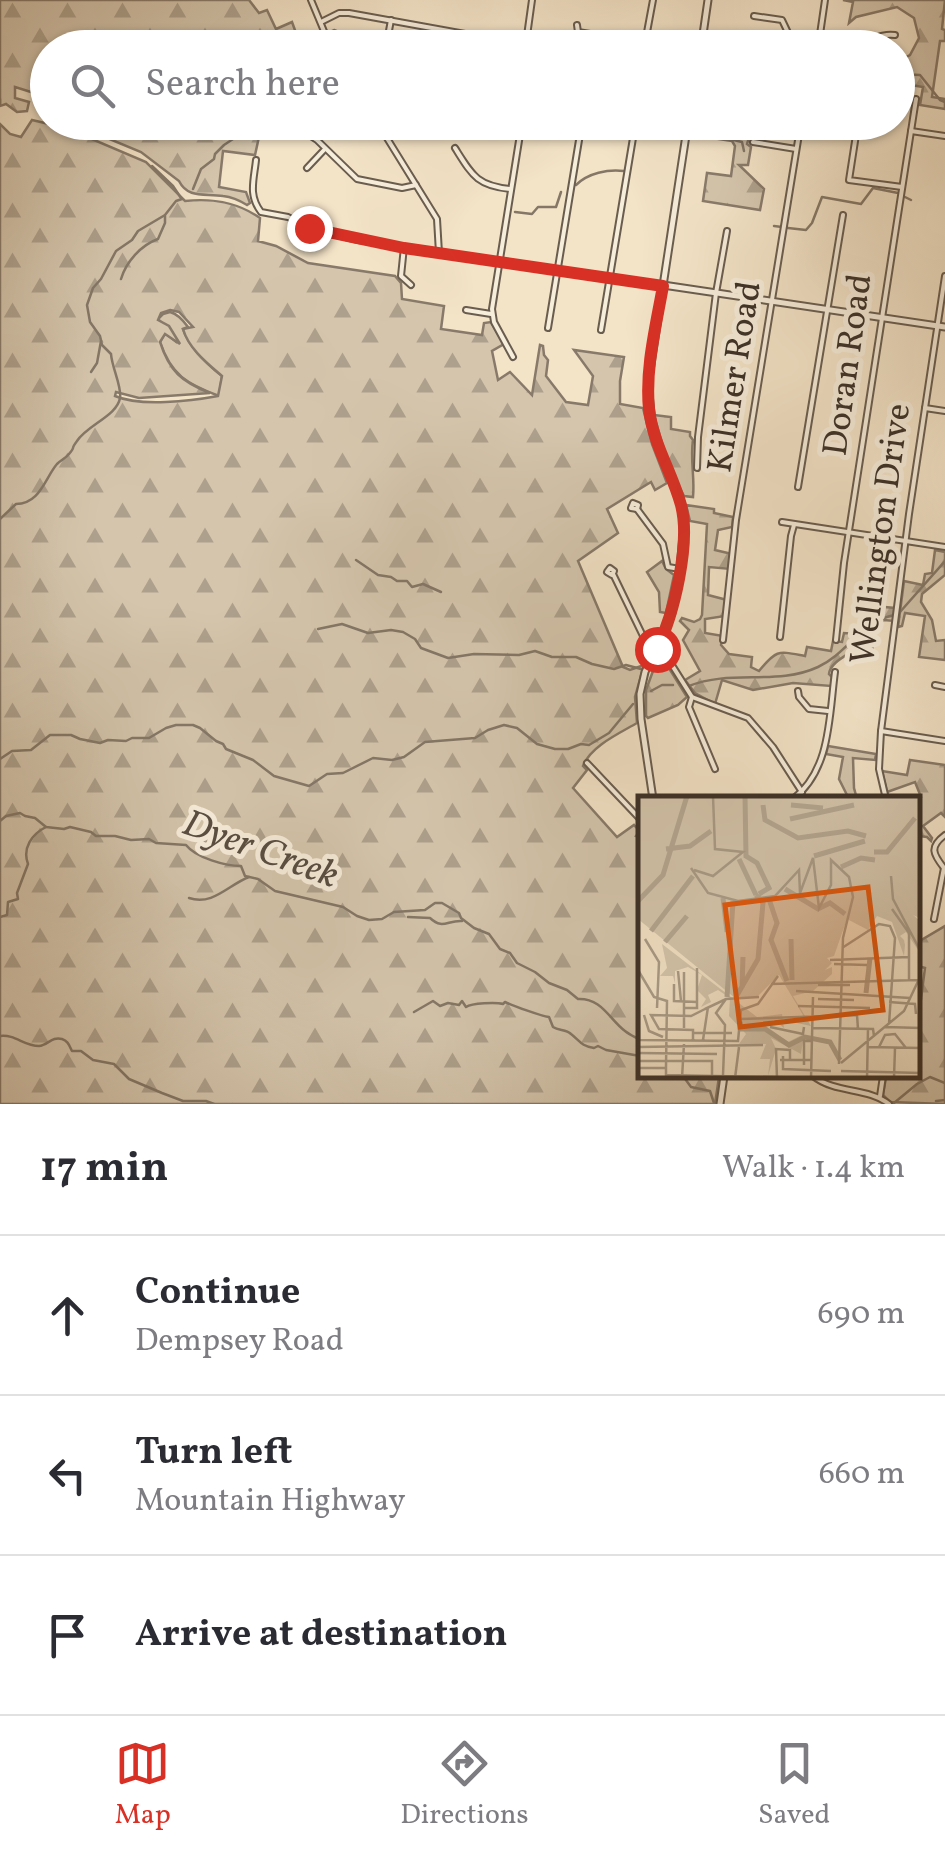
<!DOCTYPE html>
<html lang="en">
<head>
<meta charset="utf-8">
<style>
  :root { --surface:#fff; --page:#f7f7f7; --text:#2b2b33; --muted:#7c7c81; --line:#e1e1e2; --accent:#d93025 }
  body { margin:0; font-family:Vollkorn,serif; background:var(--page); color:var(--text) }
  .stop { position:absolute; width:30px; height:30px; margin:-22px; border:8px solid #d93025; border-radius:50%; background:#fff }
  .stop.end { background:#d93025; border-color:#fff; box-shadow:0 2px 10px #0008 }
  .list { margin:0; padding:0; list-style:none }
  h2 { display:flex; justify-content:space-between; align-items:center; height:130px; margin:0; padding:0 40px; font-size:42px }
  h2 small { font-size:32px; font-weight:400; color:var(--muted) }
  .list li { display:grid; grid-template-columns:65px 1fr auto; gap:30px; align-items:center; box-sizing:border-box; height:160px; padding:0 40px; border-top:2px solid var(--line) }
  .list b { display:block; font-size:38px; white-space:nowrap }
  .list p { margin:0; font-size:32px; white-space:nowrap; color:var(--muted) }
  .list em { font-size:32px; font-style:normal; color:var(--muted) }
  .icon { flex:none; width:55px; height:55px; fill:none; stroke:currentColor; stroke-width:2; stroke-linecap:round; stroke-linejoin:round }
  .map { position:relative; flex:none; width:945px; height:1104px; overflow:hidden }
  .search { position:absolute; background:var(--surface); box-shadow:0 2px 8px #0004; left:30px; right:30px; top:30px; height:110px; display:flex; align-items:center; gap:25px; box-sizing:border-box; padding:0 35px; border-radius:55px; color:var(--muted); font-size:38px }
  .sheet { height:610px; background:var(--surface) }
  nav { display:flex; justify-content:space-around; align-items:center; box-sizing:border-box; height:140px; border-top:2px solid var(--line); background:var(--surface); font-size:28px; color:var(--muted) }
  nav a { display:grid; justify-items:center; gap:5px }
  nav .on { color:var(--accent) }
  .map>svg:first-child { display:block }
</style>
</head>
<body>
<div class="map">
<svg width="945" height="1104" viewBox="0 0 945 1104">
  <defs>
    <pattern id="forest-firs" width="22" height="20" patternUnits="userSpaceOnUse" patternTransform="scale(2.5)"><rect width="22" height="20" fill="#d4c5ac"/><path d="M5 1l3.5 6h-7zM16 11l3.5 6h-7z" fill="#ada08c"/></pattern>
  </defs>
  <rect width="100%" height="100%" fill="#f3e3c7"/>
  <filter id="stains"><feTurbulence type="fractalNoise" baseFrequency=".002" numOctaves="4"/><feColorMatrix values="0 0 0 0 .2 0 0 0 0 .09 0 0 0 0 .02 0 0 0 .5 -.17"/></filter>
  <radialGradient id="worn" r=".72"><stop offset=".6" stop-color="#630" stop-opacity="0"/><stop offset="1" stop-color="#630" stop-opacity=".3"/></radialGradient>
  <!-- green -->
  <g fill="#d4c5ac" stroke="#887a6a" stroke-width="2.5">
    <path d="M170,312C178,314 183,320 188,327L183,329C189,348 207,364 222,376L219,396C187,384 171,375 160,342L165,333L175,341C172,326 167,329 158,319L163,314Z"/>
    <polygon points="828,746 876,754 875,760 853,758 854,788 857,799 849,799 839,779 843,757 826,754"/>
  </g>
  <!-- forest -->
  <g fill="url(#forest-firs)" stroke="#887a6a" stroke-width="2.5" fill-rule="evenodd">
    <path d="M0,0H249L259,13L267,10L276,29L292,22L296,33C281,35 262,32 254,47L48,48L47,97L15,87V98L29,102L27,111L17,112L6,104L0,106Z"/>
    <polygon points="843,0 945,0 942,29 945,30 945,41 940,41 932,97 945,99 945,109 920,105 923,87 898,83 898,61 910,55 919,38 914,18 897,7 856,17 849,23 853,2"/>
    <path d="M32,120L66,128L146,162L185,201C213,198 237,202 260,218L258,241L276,246L308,263L395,276L401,283L402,299L444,306L441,329L482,335L484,323L491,322L504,344L492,351L498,380L510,372L532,395L540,345L543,346L544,355L548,360L546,376L566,402L588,405L593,376L574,350L624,357L620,381V404L643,408L652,444L667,483L655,490L651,482L607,509L618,533L578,561L623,667L630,670L644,665L635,697L637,723C618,734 591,746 583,766L587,770L573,788L617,837L634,825L640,831L636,836L640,838V1076L719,1077L715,1104H0V124L10,134L21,137ZM170,310L179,312L193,327L183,329C189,349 207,363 222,376L218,396C191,401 140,407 115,396L116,392L139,398L210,393C182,382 169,371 160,342L165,334L180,344L169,326L158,320L161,313Z"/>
    <path d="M71,123H262L255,155L223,151L219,187L246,192L250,203L247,205C239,200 232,197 223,196C205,193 188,199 179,181L141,152Z"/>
    <polygon points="694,123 745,123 744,129 749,138 747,144 751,147 748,165 739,165 764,189 760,210 703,201 707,173 731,176 735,146 732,141 692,135"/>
    <path d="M654,415L671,417V429L690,432V436L693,440C690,460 695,478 693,497L684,496L669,467Z"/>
    <path d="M686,505L714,509V513L733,517L732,527L718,530L715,550L732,554L731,569L709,567L708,595L727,600L725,616L705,619V633L723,636L721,645L729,654L752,657L751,667L759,671C777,649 778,651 805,656L807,647L831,651L833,641L842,642L844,633L858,634L862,605L895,608L894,621L884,620L865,633V637L874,638L871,657L848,654C840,659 830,665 829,674L832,677L831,686L793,683L753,690L722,680L715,704L695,693L685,680L700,671L683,640L689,630L680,621L682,618L694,622L700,619L702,615L707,524L690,521Z"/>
    <polygon points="935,550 945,552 945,575 922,594 921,602 932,620 936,641 945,640 945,660 919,657 925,616 905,613 902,626 898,627 904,581 923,585 925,574 932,573"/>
    <polygon points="662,561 666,569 674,575 666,613 660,612 659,592 647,572"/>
    <polygon points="657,660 667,665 687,697 678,705 648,718 646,716 646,690"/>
    <polygon points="910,760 945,765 945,817 941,813 923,826 932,838 931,841 927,837 918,836 917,799 921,797 915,782 887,792 882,771 907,775"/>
    <polygon points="945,926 945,1104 890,1102 883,1095 886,1077 918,1076 918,1022 925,968 918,966 918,942"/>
  </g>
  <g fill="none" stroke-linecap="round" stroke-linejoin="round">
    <!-- stream -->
    <g stroke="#847767" stroke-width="2.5">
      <polyline points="330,32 334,30 346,35 385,36"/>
      <path d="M391,35C425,32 450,35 482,48"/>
      <polyline points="298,48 308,39 321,36"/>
      <polyline points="540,48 547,48"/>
      <polyline points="898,74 920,75 940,100 945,102"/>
      <polyline points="0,99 0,104"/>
      <polyline points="693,130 742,142 744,151"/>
      <polyline points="152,166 173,186 181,198"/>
      <path d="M576,185C588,173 608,169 624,171"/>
      <polyline points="193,189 201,169 214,159 215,154 224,145 236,137 241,127 249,122"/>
      <polyline points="903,196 911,200"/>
      <polyline points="515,212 532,214 538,207 556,207 561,192"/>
      <polyline points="774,226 782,227"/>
      <polyline points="788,228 806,230 812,223 822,197 861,204 873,188 898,193"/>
      <path d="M121,279C126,262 141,245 158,239L165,223V216"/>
      <polyline points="91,372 97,363 101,341"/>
      <path d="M0,519L16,504C40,504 45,478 57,464C61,460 66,458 69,454C77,444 69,452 77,441C87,425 117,416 120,398C122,387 112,368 111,354L102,345L100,336L90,322L87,305L93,288L101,279L116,251L132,240L138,231L165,215L176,201L182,199"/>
      <polyline points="356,560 378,575 391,577 397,581 407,581 412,587 423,584 441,592"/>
      <polyline points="900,612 945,561"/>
      <polyline points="318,629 342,624 368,633 391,630 403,632 415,639 421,648 448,658 474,654 519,655 535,651 552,657 576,657 592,664 614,669 626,665 641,669"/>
      <path d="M689,686C731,669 777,686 818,667C848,653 860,622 894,615"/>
      <polyline points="651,691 662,685 673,685"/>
      <polyline points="0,759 12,751 31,750 50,735 71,735 80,739 100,743 108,740 126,741 132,738 149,738 166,728 176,725 193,725 200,728 216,741 223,744 226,749 253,760 274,776 309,786 327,774 343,773 373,758 392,760 404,757 425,742 475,738 488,730 504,725 517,728 537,744 555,749 568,749 581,744 589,745 609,733 633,704"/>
      <path d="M0,821L6,816L20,813L25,816L35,818L46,827L64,829L70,827L91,832L96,836H115L131,840L149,839L156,843L186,845C196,858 226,866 241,866L245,876L258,879L275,891L343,907L357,916L369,920L382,919L394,912L425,910L435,903H442L459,913L461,918L474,928L489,934L500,949L510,953L517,963L535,972L549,983L567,990L578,999C602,998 609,1019 625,1031C630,1035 635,1037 640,1040"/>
      <path d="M189,898C213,906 228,885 249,877"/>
      <path d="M0,917L7,915L8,902L18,899L17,893L28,864C22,848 32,834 46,827"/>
      <path d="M408,917L430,918C443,930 447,920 462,921"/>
      <path d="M414,1012L433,1001L440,1006L448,1003L459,1005L462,1001L466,1007C472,1003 496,1002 503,1004L505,1002C514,1006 541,1016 549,1017L553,1027C559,1031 566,1029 571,1034C580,1041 581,1046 594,1048L598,1046L606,1050L640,1056"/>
      <path d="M0,1036C15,1034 24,1046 39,1046C48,1045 52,1036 62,1039C68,1041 69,1045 72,1051H81L93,1060L114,1064L129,1079L162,1093L183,1101H206L214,1104"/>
      <polyline points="683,1076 691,1087 710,1091 714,1103"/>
      <polyline points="936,1101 945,1100"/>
      <polyline points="894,1103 917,1084 930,1077 945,1083"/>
    </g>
    <defs>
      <g id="minor">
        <polyline points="311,0 331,48"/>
        <polyline points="754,16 782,20 791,39 819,43"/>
        <polyline points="391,20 388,36 392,48"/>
        <polyline points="321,22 339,13 349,13 526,45"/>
        <polyline points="577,25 578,32 645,43 653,0"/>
        <polyline points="526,43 532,0"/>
        <polyline points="818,48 825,0"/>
        <path d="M854,48C866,41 881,33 895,35"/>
        <polyline points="289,122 317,140 357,179 402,188 416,185"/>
        <polyline points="377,122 437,219 439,253"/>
        <polyline points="858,122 849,180 902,187"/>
        <polyline points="911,131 945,136"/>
        <polyline points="753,142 796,149"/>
        <path d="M455,148C472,175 477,186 511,189"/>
        <path d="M256,160C254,180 248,195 261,212L288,217L315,230L358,240L663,285"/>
        <polyline points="307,168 324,150"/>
        <polyline points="404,247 401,276 411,285"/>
        <polyline points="466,310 491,314"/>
        <polyline points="548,328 582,122"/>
        <polyline points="601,330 635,126"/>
        <polyline points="513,357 494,322 492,309 522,122"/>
        <polyline points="925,408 945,411"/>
        <polyline points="697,468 698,437 716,293 727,231"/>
        <polyline points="798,487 843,215"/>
        <polygon points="633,503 638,505 637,509 631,508"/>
        <polyline points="637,509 663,544 668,567 680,569"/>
        <polyline points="782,522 945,547"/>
        <polygon points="610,568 614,571 612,575 607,572"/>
        <polyline points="613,574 643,636 654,648"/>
        <polyline points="780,637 791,536 794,525"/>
        <polyline points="723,640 736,520 801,122"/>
        <polyline points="836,640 844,563 916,99"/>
        <polyline points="655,654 670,662 692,697 748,718 773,747 802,792"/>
        <polyline points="935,685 945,687"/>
        <polyline points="798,691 799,697 809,709 828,711"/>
        <polyline points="692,697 689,707 715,769"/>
        <polyline points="881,731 945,741"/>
        <polyline points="587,763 640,819"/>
        <path d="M793,799C831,770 829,716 835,672"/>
        <polyline points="886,799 879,769 881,731 909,514 945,276"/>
        <path d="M944,868C933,854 929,847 945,835"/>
        <polyline points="934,919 944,868"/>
        <path d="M813,1076C836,1094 867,1087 889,1104"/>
        <polyline points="880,1096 883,1076"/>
      </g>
      <g id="tertiary">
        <polyline points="701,48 708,0"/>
        <polyline points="663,285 945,327"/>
        <polyline points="653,799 641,719 640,694 645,672 672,613 680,569 684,523 680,501 653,432 648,384 688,122"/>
        <polyline points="720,1104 724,1076"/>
      </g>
    </defs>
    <!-- minor casing -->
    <use href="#minor" stroke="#695d4f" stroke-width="8"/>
    <!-- tertiary casing -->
    <use href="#tertiary" stroke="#695d4f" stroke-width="9"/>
    <!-- minor -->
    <use href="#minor" stroke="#f7eddb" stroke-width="4"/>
    <!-- tertiary -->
    <use href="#tertiary" stroke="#f7eddb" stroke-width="5"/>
  </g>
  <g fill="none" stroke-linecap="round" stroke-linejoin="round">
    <!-- route -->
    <path stroke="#d93025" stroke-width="12" d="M309,228L404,248L663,286C656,326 645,368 649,409C653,444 672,472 681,505C691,543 674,614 657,649"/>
  </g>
  <g text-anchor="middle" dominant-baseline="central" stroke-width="10" stroke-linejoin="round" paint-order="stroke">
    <!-- street labels -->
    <g font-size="35" fill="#3b3027" stroke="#f7eddb">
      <text transform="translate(849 365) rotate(-82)">Doran Road</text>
      <text transform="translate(736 377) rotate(-81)">Kilmer Road</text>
      <text transform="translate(882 534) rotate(-82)">Wellington Drive</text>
    </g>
    <!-- water labels -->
    <g font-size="38" font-style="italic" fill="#594e42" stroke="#f7eddb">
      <text transform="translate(260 851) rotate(20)">Dyer Creek</text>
    </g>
  </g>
  <!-- overview -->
  <g transform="translate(638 796)">
    <rect width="282" height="282" fill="#f3e3c7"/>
    <path d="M0,0H282V122L275,119L281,124L282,157L268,136L262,140L266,144L267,149L266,160L254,126L239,120L230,134L209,123L196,160L189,162L194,167L187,174L194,171V178L175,195L155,200L173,230L159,227L165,219L141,179L119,201L97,202L0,123ZM24,148L119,221L144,218L146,232L136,224L124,227L150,246L166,238L163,258L133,242L138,253L130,280L132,263H122L128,248H101L108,238L91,220L92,202L80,194L70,199L73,206L63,211L68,203L59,194L64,179L50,171L37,175V187L35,180H22L29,172Z" fill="#d4c5ac"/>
    <path fill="none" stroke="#b4a691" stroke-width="5" d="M107,0L108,60L119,67L131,92L121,98M125,9L127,24L160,42L210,35L228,40M153,9L185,12M152,23L216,9M28,53L52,50L73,35M236,56H249L277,22M176,60L227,45M101,63L118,99M203,71L223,62L237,64M147,93L180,113L192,107L207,118M85,102L89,136M131,103L139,127L133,144L149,185M0,105L25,79L49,0M13,135L55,80M153,143L154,184M27,146L49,120M104,192L105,161M228,197L232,162M89,201L95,105M98,201L120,163L125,107L118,99M102,226L104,233H127L151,249L167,241L192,246L202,264"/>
    <path fill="none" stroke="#a99b87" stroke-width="2.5" d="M53,72L70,97L100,105L137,100L161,74L162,97L175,62L181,112L193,89V64L211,81L215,101L205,142L201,268M56,74L75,80L105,56L77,53L75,0M253,80L255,103L283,156M254,113L271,137V184M7,143L21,166L19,212M204,152L241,128L252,130L257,142L251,228M192,164L271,161M196,168L229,169M0,174L16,201L29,205L28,271M40,175L43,205M36,188V205L59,206M133,188L280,184M180,189H212M158,195L272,202M180,203L216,204M251,206L277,208L278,218M160,210L232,212M46,212H59V172M67,213L88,203L121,201M6,219L11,235L25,241M103,223L219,219L220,233M132,231L165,238L166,231M247,231L283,232M46,232V176M175,232L235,233L236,240M55,237H94M1,244L100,245L103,214L120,208L140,180M1,244V204M55,244V234L21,233L13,219L53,220L69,212M65,244L70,211M1,251L125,249M230,251L283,252M241,251L247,239L257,238L268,252M0,257L79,258M145,260V273L193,275M142,264H173M0,265H74V279M203,267L266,215L283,179M166,269V245H174M0,272H28V280M203,275L283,277M28,279L184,282M85,279L87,229L78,217L88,203M44,282L46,248M97,282L101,251M139,282L138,253L152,254V264M173,282L175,201M229,282L230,233M256,282L257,252"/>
    <path fill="#df570d" fill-opacity="0.15" stroke="#df570d" stroke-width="5" d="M230,91L245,214L102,231L87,109Z"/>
    <rect width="282" height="282" fill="none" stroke="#3b3027" stroke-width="5"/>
  </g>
  <rect width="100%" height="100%" filter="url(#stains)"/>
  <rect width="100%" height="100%" fill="url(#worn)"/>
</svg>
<div class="stop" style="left:657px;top:649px"></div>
<div class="stop end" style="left:309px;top:228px"></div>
<div class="search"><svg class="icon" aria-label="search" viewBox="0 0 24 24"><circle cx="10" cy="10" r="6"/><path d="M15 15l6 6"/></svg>Search here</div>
</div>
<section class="sheet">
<h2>17 min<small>Walk · 1.4 km</small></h2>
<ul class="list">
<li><svg class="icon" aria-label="ahead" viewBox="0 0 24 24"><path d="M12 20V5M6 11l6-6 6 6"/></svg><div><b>Continue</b><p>Dempsey Road</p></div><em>690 m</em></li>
<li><svg class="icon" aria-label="left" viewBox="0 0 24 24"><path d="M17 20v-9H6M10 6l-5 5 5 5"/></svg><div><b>Turn left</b><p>Mountain Highway</p></div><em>660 m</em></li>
<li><svg class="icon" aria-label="arrive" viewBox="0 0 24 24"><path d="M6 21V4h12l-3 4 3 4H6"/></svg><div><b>Arrive at destination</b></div></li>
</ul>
</section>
<nav>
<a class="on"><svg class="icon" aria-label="map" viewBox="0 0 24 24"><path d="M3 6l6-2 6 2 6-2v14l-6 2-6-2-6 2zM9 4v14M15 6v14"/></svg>Map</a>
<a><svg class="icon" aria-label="directions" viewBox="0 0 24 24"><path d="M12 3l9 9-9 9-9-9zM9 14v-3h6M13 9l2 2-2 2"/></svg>Directions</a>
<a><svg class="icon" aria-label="saved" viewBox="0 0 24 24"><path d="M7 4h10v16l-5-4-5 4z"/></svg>Saved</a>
</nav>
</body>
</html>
